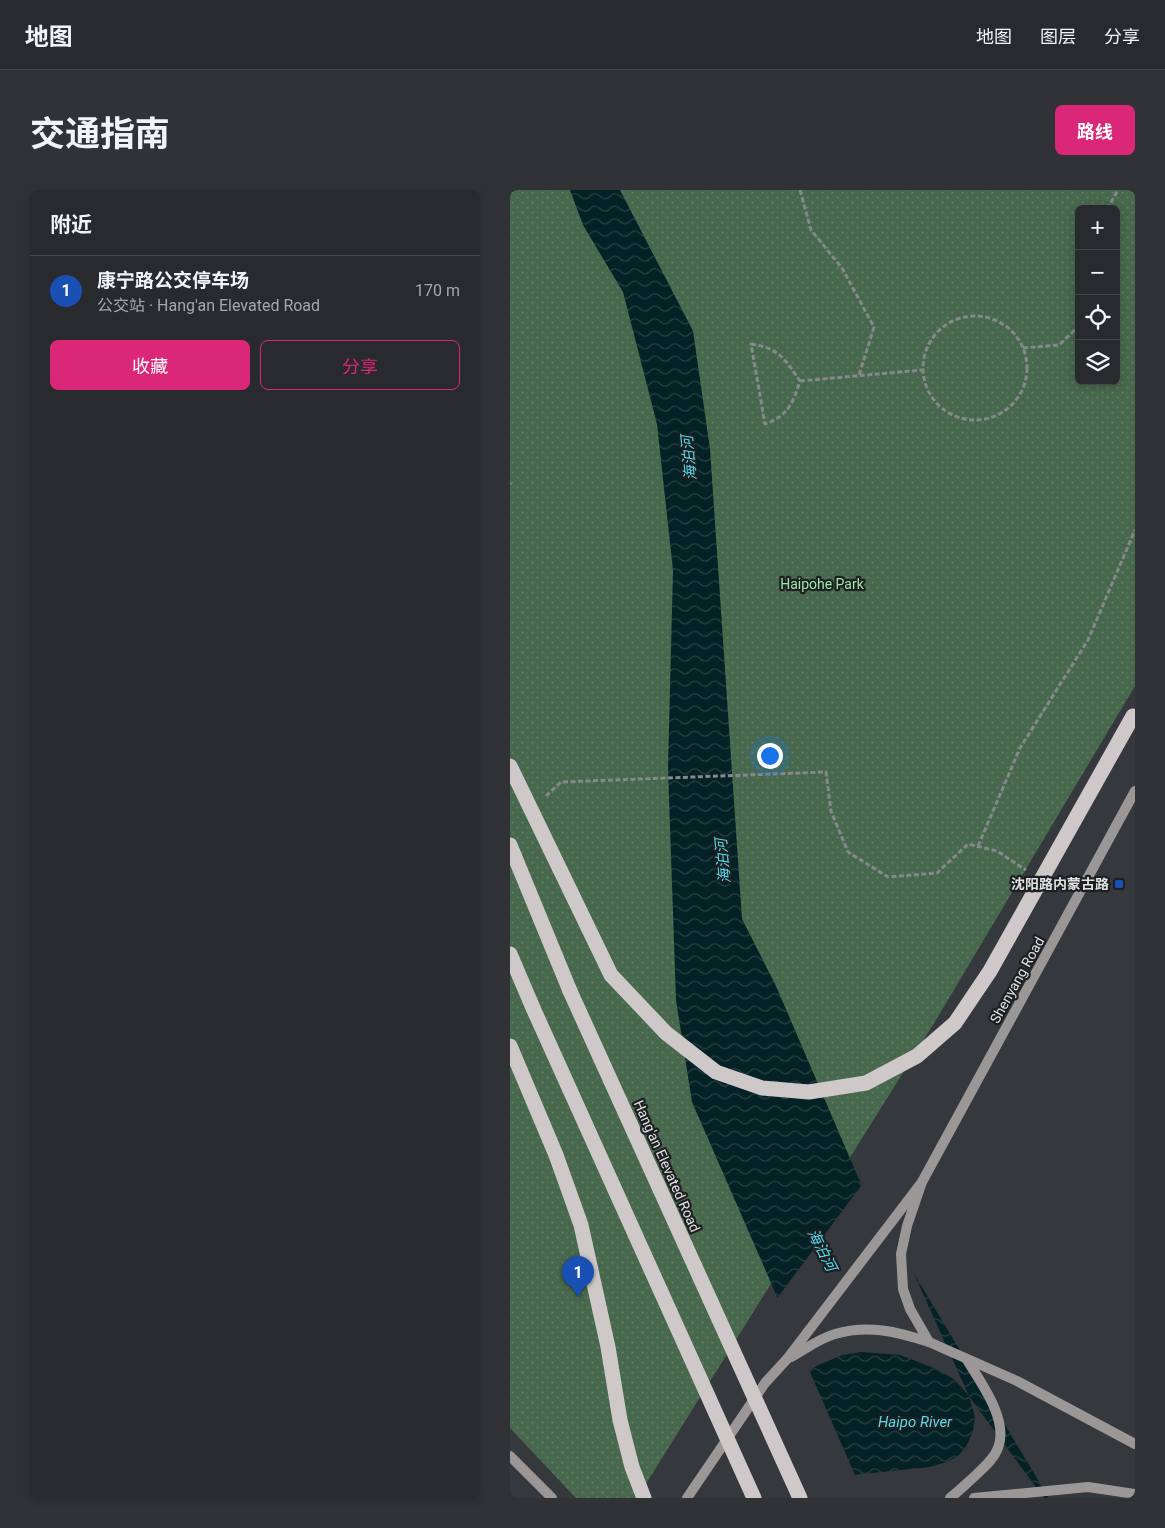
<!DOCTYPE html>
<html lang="zh">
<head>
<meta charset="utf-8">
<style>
  :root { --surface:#282a2d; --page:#303235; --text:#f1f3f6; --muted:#a5a7aa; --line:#444649; --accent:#db2777 }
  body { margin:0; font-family:Roboto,"Noto Sans SC",sans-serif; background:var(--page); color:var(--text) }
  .controls { position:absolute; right:15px; top:15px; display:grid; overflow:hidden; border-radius:8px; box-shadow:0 2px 8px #0003 }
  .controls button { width:45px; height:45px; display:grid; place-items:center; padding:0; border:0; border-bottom:1px solid var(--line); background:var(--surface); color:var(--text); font:25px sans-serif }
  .you { position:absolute; left:259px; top:565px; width:18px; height:18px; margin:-12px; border:4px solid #fff; border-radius:50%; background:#1a73e8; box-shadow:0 0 0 8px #1a73e833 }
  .badge { display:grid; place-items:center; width:32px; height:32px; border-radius:50%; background:var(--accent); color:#fff; font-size:16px; font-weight:700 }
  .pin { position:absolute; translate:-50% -41px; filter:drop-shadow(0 1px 2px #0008) }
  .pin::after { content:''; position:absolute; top:26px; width:18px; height:15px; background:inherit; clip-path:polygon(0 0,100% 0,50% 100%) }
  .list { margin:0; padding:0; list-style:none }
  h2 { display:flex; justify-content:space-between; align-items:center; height:65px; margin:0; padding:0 20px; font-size:21px }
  h2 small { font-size:16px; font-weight:400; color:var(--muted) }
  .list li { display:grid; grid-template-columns:32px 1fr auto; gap:15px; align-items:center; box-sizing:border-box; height:70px; padding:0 20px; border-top:1px solid var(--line) }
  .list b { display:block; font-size:19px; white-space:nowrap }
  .list p { margin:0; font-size:16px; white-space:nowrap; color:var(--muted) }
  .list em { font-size:16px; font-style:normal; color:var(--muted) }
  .actions { display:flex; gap:10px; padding:15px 20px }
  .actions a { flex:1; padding:11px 0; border:1px solid var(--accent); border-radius:8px; text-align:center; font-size:18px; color:var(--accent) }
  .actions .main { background:var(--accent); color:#fff }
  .icon { flex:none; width:28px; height:28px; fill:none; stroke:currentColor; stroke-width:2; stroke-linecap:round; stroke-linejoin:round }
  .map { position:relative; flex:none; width:625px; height:1308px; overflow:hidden; border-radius:8px }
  header { display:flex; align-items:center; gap:30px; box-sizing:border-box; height:70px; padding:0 25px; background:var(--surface); border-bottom:1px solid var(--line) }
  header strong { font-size:24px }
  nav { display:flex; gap:28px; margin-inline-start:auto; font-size:18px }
  .intro { display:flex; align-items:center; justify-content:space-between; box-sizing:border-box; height:120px; padding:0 30px }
  h1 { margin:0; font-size:35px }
  .button { padding:12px 22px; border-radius:8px; background:var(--accent); color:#fff; font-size:18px; font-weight:700 }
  main { display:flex; gap:30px; padding:0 30px }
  aside { flex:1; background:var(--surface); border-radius:8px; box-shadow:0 2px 8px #0003 }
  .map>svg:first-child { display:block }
</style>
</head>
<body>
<header>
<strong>地图</strong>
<nav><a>地图</a><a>图层</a><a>分享</a></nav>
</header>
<div class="intro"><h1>交通指南</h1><a class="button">路线</a></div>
<main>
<aside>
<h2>附近<small></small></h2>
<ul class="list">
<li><span class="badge" style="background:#1a4fb4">1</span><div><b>康宁路公交停车场</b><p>公交站 · Hang'an Elevated Road</p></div><em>170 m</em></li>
</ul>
<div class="actions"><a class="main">收藏</a><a>分享</a></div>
</aside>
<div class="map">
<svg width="625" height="1308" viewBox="0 0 625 1308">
  <defs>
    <pattern id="park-dots" width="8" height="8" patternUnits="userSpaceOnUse" patternTransform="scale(1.25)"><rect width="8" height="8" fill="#47684d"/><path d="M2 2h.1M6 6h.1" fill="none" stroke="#617d66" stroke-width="1.8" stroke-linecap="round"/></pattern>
    <pattern id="water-waves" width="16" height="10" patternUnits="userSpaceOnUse" patternTransform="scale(1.25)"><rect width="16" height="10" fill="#042125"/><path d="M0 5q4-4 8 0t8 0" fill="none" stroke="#284144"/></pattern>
  </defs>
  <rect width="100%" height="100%" fill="#35383c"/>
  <!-- park -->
  <path fill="url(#park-dots)" fill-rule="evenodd" d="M0,0H625V496L426,830L127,1308H66L0,1238ZM569,19H606V191H569Z"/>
  <!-- water -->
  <polygon fill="url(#water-waves)" points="60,0 110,0 183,141 200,259 232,729 266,796 354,1001 539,1308 355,1308 182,912 166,810 158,578 163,380 147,234 113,102 73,35"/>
  <!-- pier -->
  <polygon fill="#35383c" points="353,993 397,1068 459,1206 534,1308 355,1308 343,1285 419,1277 437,1272 449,1265 457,1255 463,1241 465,1227 459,1206 445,1190 429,1180 390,1165 352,1162 333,1165 308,1175 297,1182 265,1111"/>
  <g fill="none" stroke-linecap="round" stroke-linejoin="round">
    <!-- path -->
    <g stroke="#86898c" stroke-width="3" stroke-dasharray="5 2.5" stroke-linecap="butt">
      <polyline points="290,0 301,40 332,78 364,137 349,185"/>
      <polyline points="597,19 608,0"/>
      <circle cx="465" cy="178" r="52"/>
      <path d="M241,154C269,158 275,169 290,191C283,213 278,226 255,234Z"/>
      <polyline points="513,158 549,155 569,136"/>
      <polyline points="290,191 412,180"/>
      <polyline points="0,294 1,293"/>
      <polyline points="36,606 51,592 316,582 321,621 338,662 378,687 427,683 458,654 487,661 516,680"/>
      <polyline points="468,656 510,558 578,450 625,340"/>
    </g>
    <!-- secondary -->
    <g stroke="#9b9797" stroke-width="10">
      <polyline points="625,601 412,992 397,1036 391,1064 393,1099 400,1119 419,1152 507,1191 625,1254"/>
      <polyline points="0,1266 42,1308"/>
      <polyline points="177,1308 255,1193 277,1169"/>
      <polyline points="464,1308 578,1297 625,1304"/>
    </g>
    <!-- highway -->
    <g stroke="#cfc8c9" stroke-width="15">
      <polyline points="0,655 60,801"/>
      <polyline points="0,764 23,818"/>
      <polyline points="0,856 46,965 71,1035 98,1157 110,1230 122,1277 134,1308"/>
    </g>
    <!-- secondary-bridge -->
    <g stroke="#9b9797" stroke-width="10">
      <path d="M281,1167C294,1160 310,1148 325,1144C358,1134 388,1142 419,1152"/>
      <polyline points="277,1169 412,992"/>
      <path d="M440,1308C449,1301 457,1293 466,1285C474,1277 484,1269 488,1258C499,1230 471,1193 457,1170"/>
    </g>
    <!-- highway-bridge -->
    <g stroke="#cfc8c9" stroke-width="15">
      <polyline points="0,576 101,785 156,843 206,882 252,898 299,902 356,893 407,866 445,833 480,781 623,526"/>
      <polyline points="60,801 290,1308"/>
      <polyline points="23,818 244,1308"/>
    </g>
  </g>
  <!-- markers -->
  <rect fill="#1a4fb4" stroke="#1e1f21" stroke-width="2" x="604" y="689" width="10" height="10" rx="2.5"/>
  <g text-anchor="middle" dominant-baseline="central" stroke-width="4.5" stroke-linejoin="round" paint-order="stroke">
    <!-- park labels -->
    <g font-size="14" fill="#9be7a7" stroke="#1e1f21">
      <text x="312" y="394">Haipohe Park</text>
    </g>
    <!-- poi labels -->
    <g font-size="14" font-weight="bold" fill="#dee0e2" stroke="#1e1f21" text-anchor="end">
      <text x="599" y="694">沈阳路内蒙古路</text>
    </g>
    <!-- street labels -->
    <g font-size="14" fill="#dee0e2" stroke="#1e1f21">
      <text transform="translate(507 790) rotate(-61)">Shenyang Road</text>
      <text transform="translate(157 976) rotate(66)">Hang'an Elevated Road</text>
    </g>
    <!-- water labels -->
    <g font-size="15" font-style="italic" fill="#57dbed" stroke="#1e1f21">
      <text transform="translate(179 268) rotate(-95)">海泊河</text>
      <text transform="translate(213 671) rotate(-95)">海泊河</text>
      <text transform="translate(312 1060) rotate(63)">海泊河</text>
      <text x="405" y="1232">Haipo River</text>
    </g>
  </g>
</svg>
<div class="controls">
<button>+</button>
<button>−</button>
<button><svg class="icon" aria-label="locate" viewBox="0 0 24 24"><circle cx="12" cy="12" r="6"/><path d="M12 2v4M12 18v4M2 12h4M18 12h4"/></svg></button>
<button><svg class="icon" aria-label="layers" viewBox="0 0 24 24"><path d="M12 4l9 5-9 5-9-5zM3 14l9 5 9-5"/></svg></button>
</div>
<div class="you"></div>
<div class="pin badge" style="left:68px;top:1107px;background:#1a4fb4">1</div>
</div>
</main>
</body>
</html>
